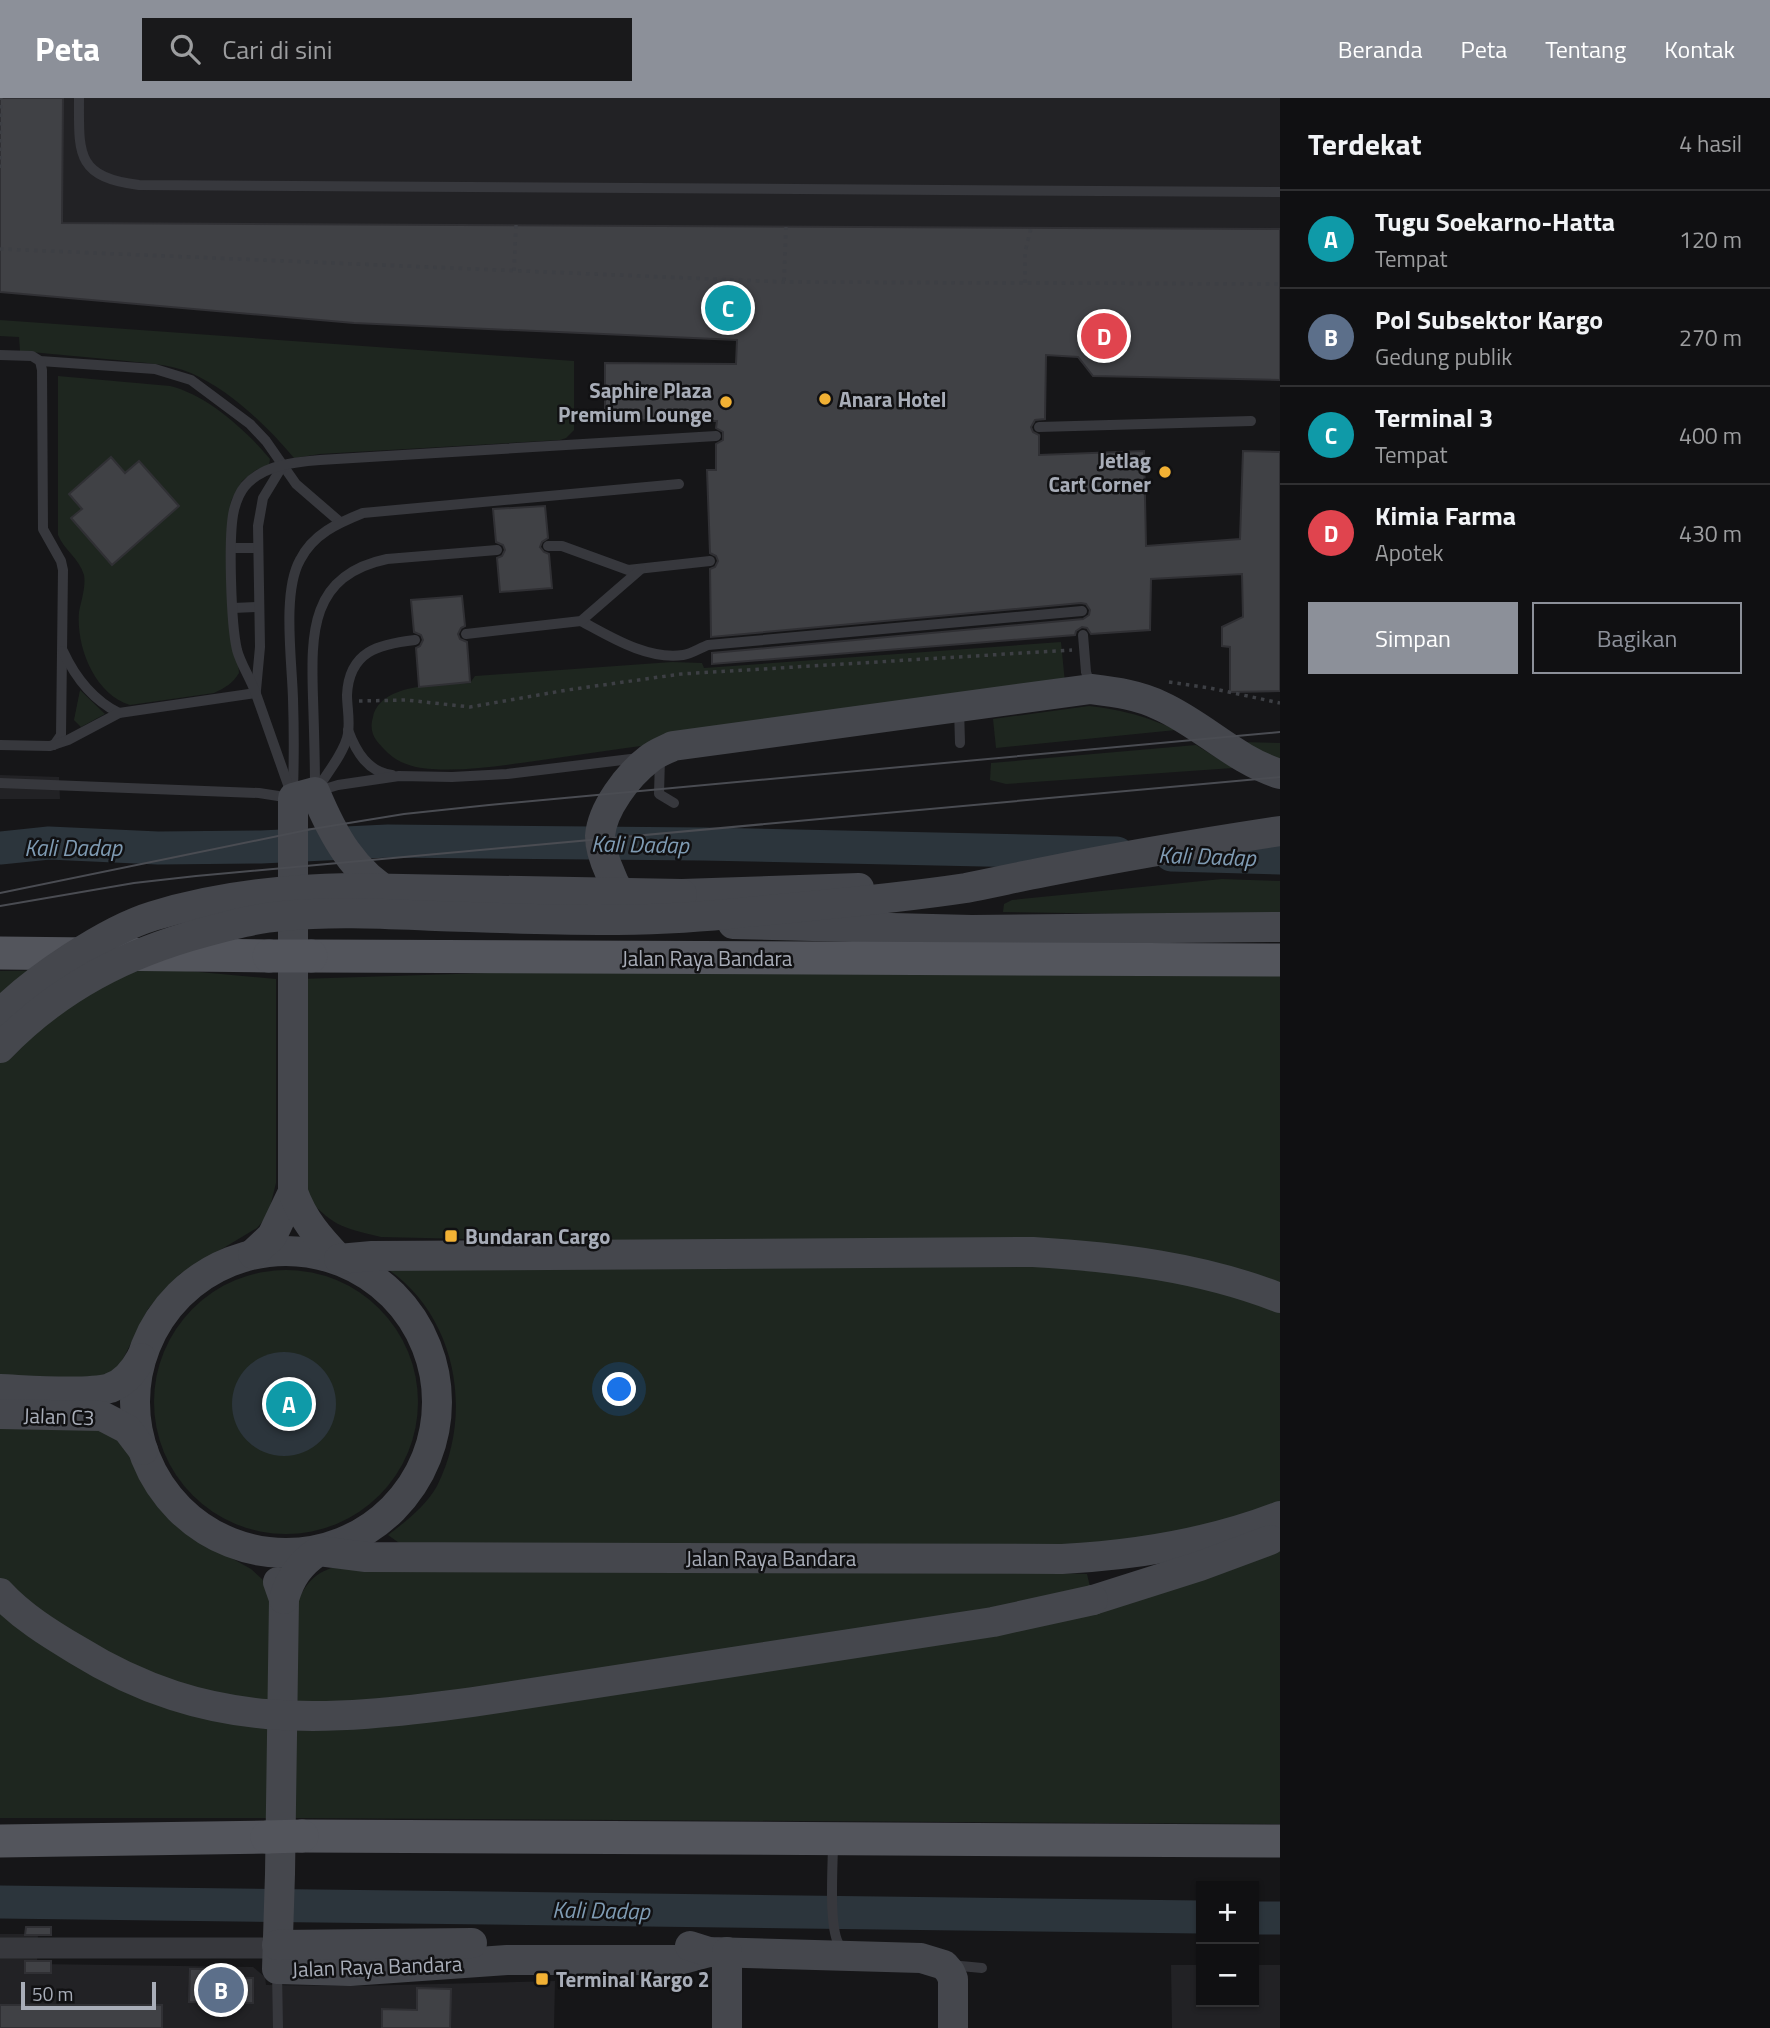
<!DOCTYPE html>
<html lang="id">
<head>
<meta charset="utf-8">
<style>
  :root { --surface:#101012; --page:#19191b; --text:#f1f3f6; --muted:#9c9d9f; --line:#303032; --accent:#8c9099 }
  body { margin:0; font-family:"Titillium Web",sans-serif; background:var(--page); color:var(--text) }
  .controls { position:absolute; right:21px; bottom:21px; display:grid; overflow:hidden; border-radius:0px; box-shadow:0 2px 5px #0004 }
  .controls button { width:63px; height:63px; display:grid; place-items:center; padding:0; border:0; border-bottom:2px solid var(--line); background:var(--surface); color:var(--text); font:35px sans-serif }
  .scale { position:absolute; left:21px; bottom:18px; width:135px; box-sizing:border-box; padding-left:7px; border:4px solid #a8adb8; border-top:0; font-size:19px; line-height:24px; white-space:nowrap; color:#a8adb8; -webkit-text-stroke:5px #111113; paint-order:stroke }
  .you { position:absolute; left:620px; top:1292px; width:24px; height:24px; margin:-18px; border:5px solid #fff; border-radius:50%; background:#1a73e8; box-shadow:0 0 0 10px #1a73e833 }
  .badge { display:grid; place-items:center; width:46px; height:46px; border-radius:50%; background:var(--accent); color:#fff; font-size:23px; font-weight:700 }
  .pin { position:absolute; translate:-50% -50%; border:4px solid #fff; box-shadow:0 2px 7px #0006 }
  .list { margin:0; padding:0; list-style:none }
  h2 { display:flex; justify-content:space-between; align-items:center; height:91px; margin:0; padding:0 28px; font-size:30px }
  h2 small { font-size:23px; font-weight:400; color:var(--muted) }
  .list li { display:grid; grid-template-columns:46px 1fr auto; gap:21px; align-items:center; box-sizing:border-box; height:98px; padding:0 28px; border-top:2px solid var(--line) }
  .list b { display:block; font-size:26px; white-space:nowrap }
  .list p { margin:0; font-size:23px; white-space:nowrap; color:var(--muted) }
  .list em { font-size:23px; font-style:normal; color:var(--muted) }
  .actions { display:flex; gap:14px; padding:21px 28px }
  .actions a { flex:1; padding:16px 0; border:2px solid var(--accent); border-radius:0px; text-align:center; font-size:24px; color:var(--accent) }
  .actions .main { background:var(--accent); color:#fff }
  .icon { flex:none; width:38px; height:38px; fill:none; stroke:currentColor; stroke-width:2; stroke-linecap:round; stroke-linejoin:round }
  .map { position:relative; flex:none; width:1280px; height:1930px; overflow:hidden }
  header { display:flex; align-items:center; gap:42px; box-sizing:border-box; height:98px; padding:0 35px; background:var(--accent); color:#fff }
  header strong { font-size:33px }
  nav { display:flex; gap:38px; margin-inline-start:auto; font-size:24px }
  .search { width:490px; height:63px; background:var(--page); display:flex; align-items:center; gap:18px; box-sizing:border-box; padding:0 24px; border-radius:0px; color:var(--muted); font-size:26px }
  main { display:flex }
  aside { flex:1; background:var(--surface) }
  .map>svg:first-child { display:block }
</style>
</head>
<body>
<header>
<strong>Peta</strong>
<div class="search"><svg class="icon" aria-label="search" viewBox="0 0 24 24"><circle cx="10" cy="10" r="6"/><path d="M15 15l6 6"/></svg>Cari di sini</div>
<nav><a>Beranda</a><a>Peta</a><a>Tentang</a><a>Kontak</a></nav>
</header>
<main>
<div class="map">
<svg width="1280" height="1930" viewBox="0 0 1280 1930">
  <rect width="100%" height="100%" fill="#161618"/>
  <!-- built -->
  <g fill="#222225">
    <polygon points="0,0 1280,0 1280,282 1093,278 1077,259 917,250 354,225 0,194"/>
    <polygon points="0,677 59,679 60,701 0,701"/>
    <polygon points="0,1836 38,1836 37,1866 253,1869 265,1879 266,1887 356,1888 555,1883 554,1930 0,1930"/>
    <polygon points="1171,1867 1201,1867 1201,1904 1254,1904 1254,1867 1280,1867 1280,1930 1172,1930"/>
  </g>
  <!-- green -->
  <g fill="#1e261f">
    <path d="M0,222L574,263V332L566,340L560,342L320,356L294,360C266,327 231,293 191,275C168,265 141,265 117,262C84,259 52,256 20,253L19,239L0,238Z"/>
    <path d="M58,278L170,288C207,297 246,332 270,361L269,367L256,372L242,383L231,403L228,435L239,575C233,585 225,590 214,595L130,607C94,596 76,548 79,514C81,503 86,489 84,477C79,460 64,452 58,437Z"/>
    <path d="M1061,544L1065,585C918,607 772,631 626,650C591,655 556,660 521,665C491,669 461,673 432,671C415,670 400,666 388,655C377,644 368,636 373,619C381,584 441,587 470,585L475,578L672,564L702,565L704,570Z"/>
    <polygon points="80,592 105,616 81,629 74,622"/>
    <path d="M1089,608C1123,612 1145,618 1176,632L996,650L993,621Z"/>
    <polygon points="1240,644 1280,645 1280,666"/>
    <polygon points="1196,647 1233,670 1006,686 990,682 991,665"/>
    <polygon points="1222,781 1280,783 1280,818 1003,814 1004,806 1012,802"/>
    <polygon points="167,871 276,881 276,1085 268,1117 257,1130 180,1176 148,1211 122,1263 117,1270 107,1277 92,1280 0,1278 0,873"/>
    <path d="M582,872L1280,877V1188L1229,1172L644,1145L381,1139C342,1130 330,1127 304,1095L299,881Z"/>
    <path d="M1052,1163L1130,1171L1280,1207V1407L1213,1428L1137,1443L1053,1447H402L388,1437C405,1424 426,1408 437,1388C474,1315 456,1219 389,1172Z"/>
    <circle cx="286" cy="1304" r="132"/>
    <polygon points="0,1329 102,1329 123,1339 145,1385 174,1424 194,1439 251,1471 262,1481 268,1492 273,1507 272,1720 0,1720"/>
    <path d="M1280,1450V1726L289,1720L293,1511C307,1485 312,1474 342,1467L929,1471L1087,1476L1096,1514Z"/>
  </g>
  <!-- water -->
  <circle fill="#2c353c" cx="284" cy="1306" r="52"/>
  <g fill="none" stroke-linecap="round" stroke-linejoin="round">
    <!-- river -->
    <g stroke="#2c353c" stroke-width="33">
      <polyline points="0,750 49,745 158,750 261,749 388,743 703,746 1117,755"/>
      <polyline points="1171,757 1280,760"/>
      <polyline points="0,1804 1201,1819"/>
      <polyline points="1254,1820 1280,1820"/>
    </g>
  </g>
  <!-- building -->
  <g fill="#404145" stroke="#303034" stroke-width="2">
    <polygon points="0,0 63,0 62,125 1280,131 1280,282 1093,278 1078,259 1046,257 1045,321 1035,322 1031,329 1033,334 1039,337 1039,357 1144,353 1146,448 1240,441 1243,353 1280,354 1280,593 1230,594 1230,549 1222,548 1222,529 1243,519 1242,476 1151,481 1150,532 1091,536 1087,530 1082,529 1076,533 1075,537 712,566 712,555 1083,521 1089,517 1090,512 1086,506 1081,505 711,539 710,471 715,469 718,463 716,458 710,455 707,372 716,372 716,346 723,342 723,334 716,330 717,323 605,322 605,265 736,266 737,242 354,225 0,194"/>
    <polygon points="111,359 125,375 139,363 179,408 112,467 71,420 82,411 69,396"/>
    <polygon points="545,408 548,440 542,444 540,449 544,454 549,456 552,490 500,494 497,460 502,458 505,452 503,447 496,444 493,411"/>
    <polygon points="462,498 465,528 461,530 458,536 460,541 467,544 470,584 419,589 416,550 420,548 423,542 421,537 414,534 411,502"/>
    <polygon points="26,1829 51,1829 51,1837 25,1837"/>
    <rect x="25" y="1863" width="26" height="12"/>
    <polygon points="190,1871 204,1871 204,1879 253,1880 253,1905 189,1904"/>
    <polygon points="417,1890 451,1891 450,1930 382,1930 382,1911 417,1912"/>
    <rect x="0" y="1907" width="162" height="23"/>
  </g>
  <g fill="none" stroke-linecap="round" stroke-linejoin="round">
    <!-- path -->
    <g stroke="#3d3f44" stroke-width="3.5" stroke-dasharray="3.5 5" stroke-linecap="butt">
      <polyline points="0,70 1,0"/>
      <polyline points="0,151 784,184 1280,186"/>
      <polyline points="514,173 516,127"/>
      <polyline points="784,183 786,129"/>
      <polyline points="1025,185 1025,154 1031,130"/>
      <polyline points="1169,584 1210,590 1280,605"/>
      <polyline points="359,603 406,602 470,609 567,592 681,576 1072,552"/>
    </g>
    <!-- lane -->
    <g stroke="#37383d" stroke-width="10">
      <path d="M79,0C79,55 75,79 139,87L1280,94"/>
      <polyline points="0,257 32,258 40,263 155,271 191,282 250,326 266,343 296,386 340,424"/>
      <polyline points="40,263 42,272 43,431 61,463 63,472 61,637 54,647"/>
      <polyline points="1039,329 1251,323"/>
      <polyline points="548,448 562,448 628,472 710,463"/>
      <polyline points="232,450 258,450"/>
      <polyline points="233,510 259,509"/>
      <path d="M581,523C611,539 647,562 683,557C691,556 700,550 708,547L1082,513"/>
      <polyline points="466,536 581,523 641,471"/>
      <polyline points="1083,537 1086,574 1091,589"/>
      <path d="M63,553C75,579 93,602 119,615"/>
      <polyline points="256,592 260,549 258,428 263,400 283,367"/>
      <polyline points="959,610 960,645"/>
      <path d="M348,632C356,654 368,674 392,677"/>
      <polyline points="0,647 50,648 68,642 119,615 256,595"/>
      <polyline points="660,660 659,696 674,705"/>
      <polyline points="0,685 259,695 291,700"/>
      <path d="M315,691C315,661 314,630 313,600C311,535 310,477 387,461L497,452"/>
      <path d="M293,692C294,662 294,631 293,601C292,563 282,494 300,462C313,436 338,425 363,415L679,386"/>
      <path d="M317,692C326,676 342,658 347,640C351,627 347,610 347,597C349,553 379,546 415,542"/>
      <polyline points="318,693 338,687 399,678 452,679 507,676 639,660"/>
      <path d="M292,698C280,664 268,630 256,596C251,581 241,567 237,552C231,526 228,437 234,412C236,404 240,394 245,388C263,367 294,364 320,362L716,338"/>
      <path d="M833,1745C833,1767 828,1832 840,1848L845,1849"/>
      <polyline points="950,1867 982,1870"/>
      <polyline points="277,1873 278,1930"/>
    </g>
    <!-- street -->
    <polyline stroke="#37383d" stroke-width="21" points="0,1850 277,1850"/>
    <!-- secondary -->
    <g stroke="#45474d" stroke-width="30">
      <polyline points="682,796 859,790"/>
      <path d="M636,809C623,801 615,790 610,775C605,764 600,751 600,738C602,711 628,677 649,661C656,655 665,652 673,648L1091,591C1115,594 1139,597 1161,608C1203,627 1235,662 1280,676"/>
      <polyline points="733,826 972,832 1280,829"/>
      <circle cx="286" cy="1304" r="151"/>
      <polyline points="253,1156 272,1138 293,1094"/>
      <path d="M339,1161C319,1140 303,1122 293,1094V700L315,694C333,737 353,775 395,798"/>
      <path d="M339,1161L372,1158L1033,1154C1117,1159 1201,1169 1280,1200"/>
      <path d="M0,1291C27,1292 87,1297 110,1290C124,1285 134,1273 141,1260"/>
      <polyline points="0,1316 102,1318 127,1331 143,1352"/>
      <polyline points="278,1484 284,1501 280,1776 277,1871 350,1873 507,1862 679,1862 709,1854"/>
      <path d="M284,1501C290,1480 300,1465 319,1453L366,1459L1062,1461C1137,1457 1210,1445 1280,1418"/>
      <polyline points="1093,1502 1200,1468 1270,1442"/>
      <polyline points="277,1847 472,1845"/>
      <polyline points="690,1848 709,1854 921,1860 944,1867 950,1874 953,1881 953,1930"/>
      <polyline points="727,1930 727,1854"/>
    </g>
    <!-- primary -->
    <g stroke="#53555c" stroke-width="33">
      <polyline points="0,855 269,858"/>
      <polyline points="311,858 1280,862"/>
      <polyline points="302,1738 1280,1743"/>
      <polyline points="0,1743 267,1739"/>
    </g>
    <!-- tram -->
    <g stroke="#4a4c52" stroke-width="2">
      <polyline points="0,795 312,731 404,716 489,707 1280,634"/>
      <polyline points="0,808 134,785 196,778 1280,679"/>
    </g>
    <!-- secondary-bridge -->
    <g stroke="#45474d" stroke-width="30">
      <path d="M0,916C34,881 107,832 153,818C217,798 284,791 350,790L682,796"/>
      <path d="M0,950C58,890 126,855 205,834C231,827 257,820 283,818C334,813 386,816 436,818C533,821 632,826 728,816C808,808 887,802 966,790C992,785 1018,779 1044,774C1123,758 1201,745 1280,733"/>
      <path d="M0,1495C21,1518 50,1536 77,1552C209,1634 325,1624 473,1604L993,1524L1093,1502"/>
    </g>
    <!-- primary-bridge -->
    <g stroke="#53555c" stroke-width="33">
      <polyline points="269,858 311,858"/>
      <polyline points="267,1739 302,1738"/>
    </g>
  </g>
  <!-- markers -->
  <g fill="#f2b134" stroke="#111113" stroke-width="2.5">
    <circle cx="825" cy="301" r="7"/>
    <circle cx="726" cy="304" r="7"/>
    <circle cx="1165" cy="374" r="7"/>
    <rect x="444" y="1131" width="14" height="14" rx="3.5"/>
    <rect x="535" y="1874" width="14" height="14" rx="3.5"/>
  </g>
  <g text-anchor="middle" dominant-baseline="central" stroke-width="5" stroke-linejoin="round" paint-order="stroke">
    <!-- poi labels -->
    <g font-size="21" font-weight="bold" fill="#a8adb8" stroke="#111113" text-anchor="start">
      <text x="712" y="292" text-anchor="end">Saphire Plaza<tspan x="712" dy="24">Premium Lounge</tspan></text>
      <text x="839" y="301">Anara Hotel</text>
      <text x="1151" y="362" text-anchor="end">Jetlag<tspan x="1151" dy="24">Cart Corner</tspan></text>
      <text x="465" y="1138">Bundaran Cargo</text>
      <text x="556" y="1881">Terminal Kargo 2</text>
    </g>
    <!-- street labels -->
    <g font-size="21" fill="#a8adb8" stroke="#111113">
      <text x="707" y="860">Jalan Raya Bandara</text>
      <text transform="translate(59 1318) rotate(2)">Jalan C3</text>
      <text x="771" y="1460">Jalan Raya Bandara</text>
      <text transform="translate(377 1868) rotate(-2)">Jalan Raya Bandara</text>
    </g>
    <!-- water labels -->
    <g font-size="23" font-style="italic" fill="#7f9bb3" stroke="#111113">
      <text transform="translate(640 746) rotate(1)">Kali Dadap</text>
      <text x="73" y="749">Kali Dadap</text>
      <text transform="translate(1207 758) rotate(2)">Kali Dadap</text>
      <text transform="translate(601 1812) rotate(1)">Kali Dadap</text>
    </g>
  </g>
</svg>
<div class="controls">
<button>+</button>
<button>−</button>
</div>
<div class="scale">50 m</div>
<div class="you"></div>
<div class="pin badge" style="left:289px;top:1306px;background:#0f9aa8">A</div>
<div class="pin badge" style="left:221px;top:1892px;background:#5c6f8a">B</div>
<div class="pin badge" style="left:728px;top:210px;background:#0f9aa8">C</div>
<div class="pin badge" style="left:1104px;top:238px;background:#e0444e">D</div>
</div>
<aside>
<h2>Terdekat<small>4 hasil</small></h2>
<ul class="list">
<li><span class="badge" style="background:#0f9aa8">A</span><div><b>Tugu Soekarno-Hatta</b><p>Tempat</p></div><em>120 m</em></li>
<li><span class="badge" style="background:#5c6f8a">B</span><div><b>Pol Subsektor Kargo</b><p>Gedung publik</p></div><em>270 m</em></li>
<li><span class="badge" style="background:#0f9aa8">C</span><div><b>Terminal 3</b><p>Tempat</p></div><em>400 m</em></li>
<li><span class="badge" style="background:#e0444e">D</span><div><b>Kimia Farma</b><p>Apotek</p></div><em>430 m</em></li>
</ul>
<div class="actions"><a class="main">Simpan</a><a>Bagikan</a></div>
</aside>
</main>
</body>
</html>
